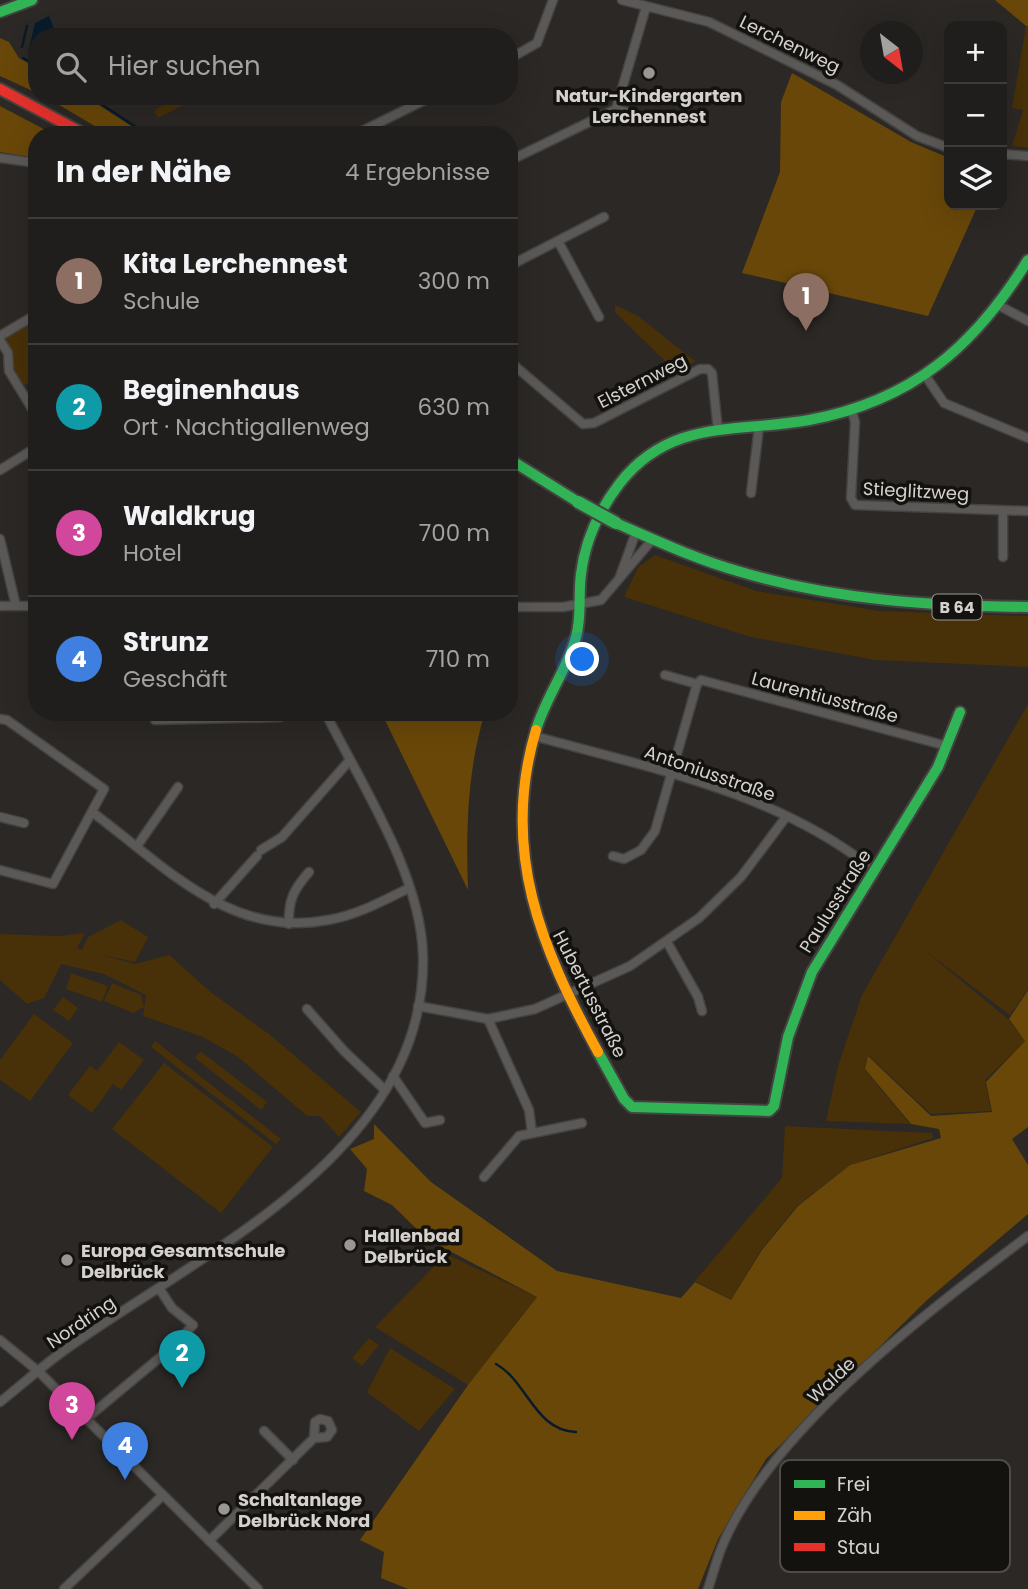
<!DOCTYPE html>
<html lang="de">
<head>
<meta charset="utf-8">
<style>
  :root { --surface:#201e1c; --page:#282725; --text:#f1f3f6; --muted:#a2a2a3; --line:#3d3c3b; --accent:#d93025 }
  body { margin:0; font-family:Poppins,sans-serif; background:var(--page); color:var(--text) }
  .controls { position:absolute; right:21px; top:21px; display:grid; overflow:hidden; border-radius:14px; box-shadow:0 7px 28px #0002 }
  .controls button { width:63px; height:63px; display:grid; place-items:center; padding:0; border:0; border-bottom:2px solid var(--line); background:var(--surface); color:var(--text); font:35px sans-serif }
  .compass { position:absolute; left:860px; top:21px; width:63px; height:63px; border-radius:50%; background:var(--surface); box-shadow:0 7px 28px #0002; rotate:149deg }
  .you { position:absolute; left:583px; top:660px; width:24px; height:24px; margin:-18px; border:5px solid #fff; border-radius:50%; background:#1a73e8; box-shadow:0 0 0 10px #1a73e833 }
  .badge { display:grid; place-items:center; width:46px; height:46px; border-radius:50%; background:var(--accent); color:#fff; font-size:23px; font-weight:700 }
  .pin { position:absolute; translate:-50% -58px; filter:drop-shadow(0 2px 4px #0008) }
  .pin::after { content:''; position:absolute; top:37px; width:24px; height:21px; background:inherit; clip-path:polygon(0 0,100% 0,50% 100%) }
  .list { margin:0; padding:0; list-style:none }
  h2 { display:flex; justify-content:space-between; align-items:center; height:91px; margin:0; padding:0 28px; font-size:30px }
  h2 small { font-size:23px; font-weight:400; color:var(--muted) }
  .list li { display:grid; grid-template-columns:46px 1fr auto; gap:21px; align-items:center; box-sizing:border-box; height:126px; padding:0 28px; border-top:2px solid var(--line) }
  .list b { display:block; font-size:26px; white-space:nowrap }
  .list p { margin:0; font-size:23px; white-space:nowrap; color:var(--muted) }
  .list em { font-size:23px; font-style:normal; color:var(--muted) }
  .icon { flex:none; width:38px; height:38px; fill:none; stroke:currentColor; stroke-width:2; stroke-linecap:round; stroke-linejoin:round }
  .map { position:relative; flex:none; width:1028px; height:1589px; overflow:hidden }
  .search { position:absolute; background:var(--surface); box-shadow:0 7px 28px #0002; left:28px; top:28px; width:490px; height:77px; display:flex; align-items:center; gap:18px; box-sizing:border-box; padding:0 24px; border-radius:28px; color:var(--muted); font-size:26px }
  .panel { position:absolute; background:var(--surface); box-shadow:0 7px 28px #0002; left:28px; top:126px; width:490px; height:595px; border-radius:28px }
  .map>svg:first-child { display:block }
</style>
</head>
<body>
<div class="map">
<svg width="1028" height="1589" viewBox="0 0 1028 1589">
  <rect width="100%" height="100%" fill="#2b2825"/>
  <!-- green -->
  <g fill="#483008">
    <polygon points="1026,26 1028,26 1028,148 1012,146 1023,110 1012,108"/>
    <polygon points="182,96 201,96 159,117 155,114 156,109"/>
    <polygon points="615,305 638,316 696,362 683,366 678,374 615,312"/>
    <polygon points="31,320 37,329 37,377 22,387 11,369 3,337"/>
    <polygon points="655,555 756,591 880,611 1028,616 1028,667 875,660 751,637 624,597 638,567"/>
    <polygon points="1028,704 1028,989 1010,1015 923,949 1008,1019 1025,1041 985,1080 991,1111 931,1114 868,1055 865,1070 910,1124 826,1121 838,1066 862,995"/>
    <polygon points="121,920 148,937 135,962 98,954 135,964 169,955 212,993 269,1034 361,1112 339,1137 320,1116 307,1116 238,1057 203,1037 143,1016 146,995 104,974 61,964 44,998 27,1004 0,980 0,934 58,936 85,933 77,948 82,950 88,937"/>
    <polygon points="71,973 108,986 102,1002 66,989"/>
    <polygon points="112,983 141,995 144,1007 133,1013 104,1001"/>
    <polygon points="63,997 78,1008 69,1021 53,1010"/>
    <polygon points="34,1014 73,1043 30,1101 0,1080 0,1060"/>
    <polygon points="155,1041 281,1139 276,1144 151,1047"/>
    <polygon points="119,1042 144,1060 121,1090 113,1084 92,1113 68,1095 90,1066 97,1071"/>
    <polygon points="200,1051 267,1102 261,1110 195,1058"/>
    <polygon points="164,1063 273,1147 221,1213 112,1129"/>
    <polygon points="785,1126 932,1133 933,1138 850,1165 797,1206 762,1249 731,1300 695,1281 782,1178"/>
    <polygon points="446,1254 537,1297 468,1385 375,1327"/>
    <polygon points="369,1338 379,1345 362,1366 352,1358"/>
    <polygon points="390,1348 455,1389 419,1431 367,1392"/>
  </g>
  <!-- forest -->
  <g fill="#694709">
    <polygon points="995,0 1028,0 1028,26 1026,26"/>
    <polygon points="0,38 9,42 19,58 37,68 37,93 0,76"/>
    <polygon points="792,73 911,142 949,158 949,205 978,205 928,316 742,273 780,172 781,102"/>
    <polygon points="44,96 85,96 145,135 110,135"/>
    <polygon points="0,106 55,135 37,135 37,158 0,152"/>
    <path d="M381,712H485C467,772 466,829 468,890Z"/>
    <polygon points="1028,990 1028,1127 1012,1139 1028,1165 1028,1214 927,1300 766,1459 718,1539 698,1589 408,1589 381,1578 384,1552 360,1540 468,1385 537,1297 427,1239 392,1205 364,1191 367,1169 350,1149 374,1139 374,1124 431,1182 557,1271 681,1298 695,1282 731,1300 762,1250 798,1206 850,1165 941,1138 939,1129 911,1124 865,1069 868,1056 931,1116 992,1112 986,1082 1025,1041 1009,1019"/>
  </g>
  <!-- water -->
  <polygon fill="#071b2b" points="49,16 57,37 37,37 37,57 28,53 35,23"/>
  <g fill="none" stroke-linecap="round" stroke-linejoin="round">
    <!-- stream -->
    <g stroke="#071b2b" stroke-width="2.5">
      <polyline points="22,47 27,26"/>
      <polyline points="23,58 37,66"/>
      <polyline points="89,96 148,135"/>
      <polyline points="509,434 517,441"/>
      <path d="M496,1364C527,1381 535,1431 576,1432"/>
    </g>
    <defs>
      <g id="street">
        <polyline points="622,0 709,22 837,85 917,136 949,148"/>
        <polyline points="509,59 537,43 553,0"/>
        <polyline points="616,109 644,117"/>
        <polyline points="354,135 433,96"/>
        <polyline points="1002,154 1028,156"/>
        <polyline points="0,158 37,163"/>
        <polyline points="509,161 616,109 646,7"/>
        <polyline points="558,241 599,317"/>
        <polyline points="509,266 604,217"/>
        <polyline points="1000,306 1028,321"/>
        <polyline points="0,336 37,314"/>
        <polyline points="0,340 8,353 9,371 37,417"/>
        <polyline points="509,361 583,424 594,423 700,369 708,369 712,373 718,431"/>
        <polyline points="925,375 944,403 1028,438"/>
        <polyline points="852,411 855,422 851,498 855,505 1028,511"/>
        <polyline points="0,470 37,447"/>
        <polyline points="751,493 759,427"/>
        <polyline points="1003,511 1003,557"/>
        <polyline points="0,539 16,606"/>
        <polyline points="619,579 636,532"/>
        <polyline points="0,606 37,606"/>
        <polyline points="509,607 563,607 601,600 652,540"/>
        <polyline points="665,675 697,684 701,680 947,746"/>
        <polyline points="0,719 7,720 104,789 53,884 0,870"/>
        <polyline points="155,720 280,717 289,712"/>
        <path d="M534,736C646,767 772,791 866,864"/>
        <path d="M92,812C165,866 230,939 328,920C357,915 383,901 409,888"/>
        <polyline points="0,817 24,823"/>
        <polyline points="137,846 178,787"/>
        <polyline points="261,850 282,837 349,761"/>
        <polyline points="613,856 624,859 641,850 655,831 697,684"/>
        <polyline points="214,904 257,856"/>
        <path d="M289,924C288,900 294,889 309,872"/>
        <polyline points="667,942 698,997 702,1011"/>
        <polyline points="418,1006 488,1019 535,1009 630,966 699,918 741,877 786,817"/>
        <polyline points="307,1009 344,1051 385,1090"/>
        <polyline points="488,1019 529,1110 532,1133"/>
        <polyline points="393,1076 425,1123 440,1120"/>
        <polyline points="484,1177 519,1136 582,1123"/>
        <polyline points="0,1340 38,1371 258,1589"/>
        <path d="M0,1402C19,1387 38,1370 58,1355C193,1256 427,1155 423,956C421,874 361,784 325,712"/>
        <polyline points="86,1419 176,1344 193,1325 172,1308 159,1288"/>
        <polyline points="264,1431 293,1460"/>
        <polyline points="209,1541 314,1438 327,1437 332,1430 328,1421 320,1419 315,1422 314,1438"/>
        <polyline points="64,1589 163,1495"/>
        <path d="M708,1589C713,1574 717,1558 723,1544C773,1428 928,1311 1028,1236"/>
      </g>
      <g id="fast">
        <polyline points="0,12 32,0"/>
        <polyline points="509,459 578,502"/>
        <path d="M616,523C657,541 698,560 741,572C834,600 932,606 1028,607"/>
        <path d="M536,730C546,697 567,670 576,637C582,616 578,596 581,574C585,541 600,509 620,483C671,418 737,433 809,420C912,401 974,347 1028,260"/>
        <polyline points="598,1052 624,1099 632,1107 769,1111 774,1106 788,1037 812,972 938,767 960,712"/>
      </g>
      <path id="slow" d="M536,730C500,850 541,948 598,1052"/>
      <polyline id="jam" points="0,89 86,135"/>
    </defs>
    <!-- street casing -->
    <use href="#street" stroke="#454341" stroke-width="11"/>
    <!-- fast casing -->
    <use href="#fast" stroke="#454341" stroke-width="14"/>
    <!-- slow casing -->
    <use href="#slow" stroke="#454341" stroke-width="14"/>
    <!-- jam casing -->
    <use href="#jam" stroke="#454341" stroke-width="14"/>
    <!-- street -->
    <use href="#street" stroke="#5b5958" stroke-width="8"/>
    <!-- fast -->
    <use href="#fast" stroke="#30b455" stroke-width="10"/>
    <!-- slow -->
    <use href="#slow" stroke="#ff9f0a" stroke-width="10"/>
    <!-- jam -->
    <use href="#jam" stroke="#e5322d" stroke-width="10"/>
    <defs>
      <polyline id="fast-bridge" points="578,502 616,523"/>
    </defs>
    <!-- fast-bridge casing -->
    <use href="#fast-bridge" stroke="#454341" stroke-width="16" stroke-linecap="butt"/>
    <!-- fast-bridge -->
    <use href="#fast-bridge" stroke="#30b455" stroke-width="12"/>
  </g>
  <!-- markers -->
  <g fill="#9a9693" stroke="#14120f" stroke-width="2.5">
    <circle cx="649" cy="73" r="7"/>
    <circle cx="350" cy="1245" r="7"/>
    <circle cx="67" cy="1260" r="7"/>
    <circle cx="224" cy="1509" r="7"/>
  </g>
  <g text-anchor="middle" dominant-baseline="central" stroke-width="7" stroke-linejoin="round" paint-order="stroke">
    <!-- shield labels -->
    <rect fill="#14120f" stroke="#9b9895" stroke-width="2" x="932.5" y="594.5" width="49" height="25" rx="5"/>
    <g font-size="16" font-weight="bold" fill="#d5d2ce">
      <text x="957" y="607">B 64</text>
    </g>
    <!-- street labels -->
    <g font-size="18" fill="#d5d2ce" stroke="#14120f">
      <text transform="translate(790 44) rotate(26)">Lerchenweg</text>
      <text transform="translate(642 381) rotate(-27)">Elsternweg</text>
      <text transform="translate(916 491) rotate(3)">Stieglitzweg</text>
      <text transform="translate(825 697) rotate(15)">Laurentiusstraße</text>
      <text transform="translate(710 773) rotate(19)">Antoniusstraße</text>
      <text transform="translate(835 901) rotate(-58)">Paulusstraße</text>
      <text transform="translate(590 994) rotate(63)">Hubertusstraße</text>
      <text transform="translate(81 1322) rotate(-34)">Nordring</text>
      <text transform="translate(831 1380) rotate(-43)">Walde</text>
    </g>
    <!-- poi labels -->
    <g font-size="18" font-weight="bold" fill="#d5d2ce" stroke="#14120f" text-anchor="start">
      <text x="649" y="95" text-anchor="middle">Natur-Kindergarten<tspan x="649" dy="21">Lerchennest</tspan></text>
      <text x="364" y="1235">Hallenbad<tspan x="364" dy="21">Delbrück</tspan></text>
      <text x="81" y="1250">Europa Gesamtschule<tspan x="81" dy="21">Delbrück</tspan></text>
      <text x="238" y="1499">Schaltanlage<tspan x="238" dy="21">Delbrück Nord</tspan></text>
    </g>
  </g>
  <!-- legend -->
  <rect x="780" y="1460" width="230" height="112" rx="10" fill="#14120f" stroke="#4e4c48" stroke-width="2"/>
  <rect x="794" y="1480" width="31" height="8" fill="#30b455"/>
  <rect x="794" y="1511" width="31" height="9" fill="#ff9f0a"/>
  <rect x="794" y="1543" width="31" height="8" fill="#e5322d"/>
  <g font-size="19" fill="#d5d2ce">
    <text x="837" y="1491">Frei</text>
    <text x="837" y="1522">Zäh</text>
    <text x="837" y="1554">Stau</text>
  </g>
</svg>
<div class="controls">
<button>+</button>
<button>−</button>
<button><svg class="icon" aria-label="layers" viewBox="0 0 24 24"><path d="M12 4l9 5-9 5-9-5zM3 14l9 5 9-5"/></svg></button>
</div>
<svg class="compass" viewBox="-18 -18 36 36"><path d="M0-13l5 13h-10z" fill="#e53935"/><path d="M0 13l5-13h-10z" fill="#a2a2a3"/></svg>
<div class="you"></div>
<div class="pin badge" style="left:806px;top:331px;background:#8d6e63">1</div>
<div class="pin badge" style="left:182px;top:1388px;background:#0f9aa8">2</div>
<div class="pin badge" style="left:72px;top:1440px;background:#d1479c">3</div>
<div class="pin badge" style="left:125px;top:1480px;background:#3f7fe0">4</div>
<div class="search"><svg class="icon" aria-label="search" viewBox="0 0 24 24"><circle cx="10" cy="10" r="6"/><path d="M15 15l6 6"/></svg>Hier suchen</div>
<section class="panel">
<h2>In der Nähe<small>4 Ergebnisse</small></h2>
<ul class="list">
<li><span class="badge" style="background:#8d6e63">1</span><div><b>Kita Lerchennest</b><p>Schule</p></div><em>300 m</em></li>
<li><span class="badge" style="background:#0f9aa8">2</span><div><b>Beginenhaus</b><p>Ort · Nachtigallenweg</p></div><em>630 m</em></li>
<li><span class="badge" style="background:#d1479c">3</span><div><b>Waldkrug</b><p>Hotel</p></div><em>700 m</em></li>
<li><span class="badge" style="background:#3f7fe0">4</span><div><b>Strunz</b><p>Geschäft</p></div><em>710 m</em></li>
</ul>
</section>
</div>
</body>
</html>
